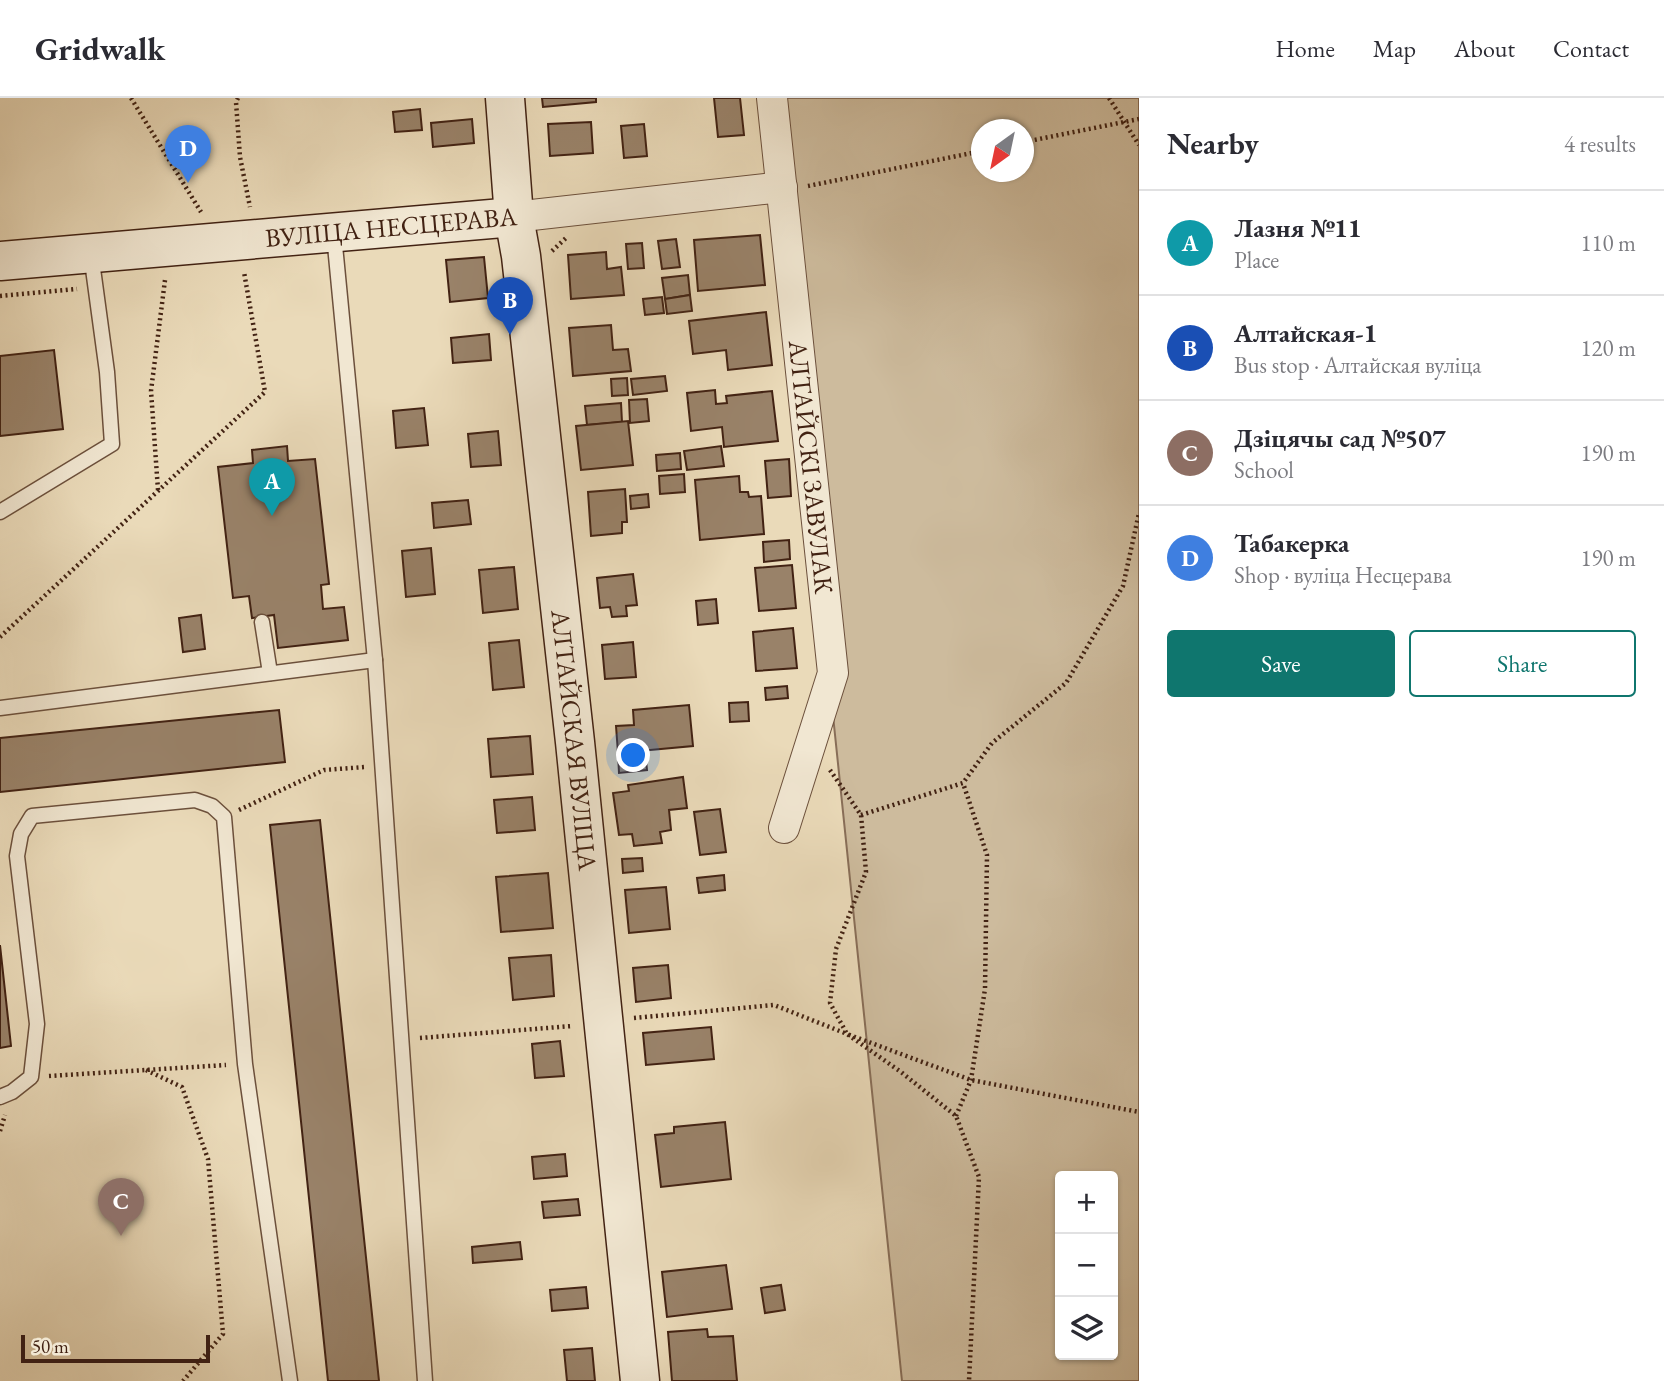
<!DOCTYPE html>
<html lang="en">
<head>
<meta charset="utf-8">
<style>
  :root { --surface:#fff; --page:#f7f7f7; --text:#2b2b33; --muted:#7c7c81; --line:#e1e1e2; --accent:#0f766e }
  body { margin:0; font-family:"EB Garamond",serif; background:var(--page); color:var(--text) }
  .controls { position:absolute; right:21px; bottom:21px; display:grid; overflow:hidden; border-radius:7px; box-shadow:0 2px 5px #0004 }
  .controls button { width:63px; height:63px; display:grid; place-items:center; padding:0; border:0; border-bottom:2px solid var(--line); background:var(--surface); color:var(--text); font:35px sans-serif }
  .compass { position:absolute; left:971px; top:21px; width:63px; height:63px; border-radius:50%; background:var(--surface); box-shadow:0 2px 5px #0004; rotate:213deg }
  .scale { position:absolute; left:21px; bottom:18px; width:189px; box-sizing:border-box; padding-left:7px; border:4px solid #422213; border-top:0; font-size:19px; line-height:24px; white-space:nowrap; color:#422213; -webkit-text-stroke:5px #f1e7d2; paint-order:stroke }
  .you { position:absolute; left:634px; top:658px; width:24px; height:24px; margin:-18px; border:5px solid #fff; border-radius:50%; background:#1a73e8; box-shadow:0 0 0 10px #1a73e833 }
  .badge { display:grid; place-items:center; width:46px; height:46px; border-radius:50%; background:var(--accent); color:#fff; font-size:23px; font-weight:700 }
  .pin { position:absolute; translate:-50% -58px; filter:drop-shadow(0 2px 4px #0008) }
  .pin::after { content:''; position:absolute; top:37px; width:24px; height:21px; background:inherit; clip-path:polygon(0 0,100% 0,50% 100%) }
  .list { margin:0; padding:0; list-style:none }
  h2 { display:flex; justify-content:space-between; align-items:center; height:91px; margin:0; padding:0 28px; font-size:30px }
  h2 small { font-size:23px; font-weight:400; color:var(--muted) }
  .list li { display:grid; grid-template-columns:46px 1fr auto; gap:21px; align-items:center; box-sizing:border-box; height:105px; padding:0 28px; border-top:2px solid var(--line) }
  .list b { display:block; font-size:26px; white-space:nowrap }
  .list p { margin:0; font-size:23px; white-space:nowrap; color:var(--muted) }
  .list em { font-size:23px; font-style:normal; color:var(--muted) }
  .actions { display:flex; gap:14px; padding:21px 28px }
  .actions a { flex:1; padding:16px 0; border:2px solid var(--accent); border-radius:7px; text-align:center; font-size:24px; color:var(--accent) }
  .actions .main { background:var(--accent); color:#fff }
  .icon { flex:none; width:38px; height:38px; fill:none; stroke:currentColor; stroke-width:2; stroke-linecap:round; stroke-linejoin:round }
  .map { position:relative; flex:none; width:1139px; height:1283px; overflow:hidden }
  header { display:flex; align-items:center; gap:42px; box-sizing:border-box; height:98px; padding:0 35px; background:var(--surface); border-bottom:2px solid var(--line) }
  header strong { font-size:33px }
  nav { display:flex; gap:38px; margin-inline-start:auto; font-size:24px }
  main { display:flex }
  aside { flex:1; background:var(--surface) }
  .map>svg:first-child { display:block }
</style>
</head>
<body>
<header>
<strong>Gridwalk</strong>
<nav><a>Home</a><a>Map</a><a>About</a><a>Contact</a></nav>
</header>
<main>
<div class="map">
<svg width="1139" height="1283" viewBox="0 0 1139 1283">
  <rect width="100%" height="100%" fill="#eadab9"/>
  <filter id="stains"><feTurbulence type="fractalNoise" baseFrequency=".00286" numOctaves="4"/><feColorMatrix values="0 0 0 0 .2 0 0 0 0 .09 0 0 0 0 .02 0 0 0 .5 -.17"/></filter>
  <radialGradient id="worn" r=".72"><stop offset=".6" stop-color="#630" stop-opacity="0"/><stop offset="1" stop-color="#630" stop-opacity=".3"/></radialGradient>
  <!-- green -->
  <path fill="#cdbb9d" stroke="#886e58" stroke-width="2" fill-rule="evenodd" d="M769,0H1139V1283H902ZM982,32H1024V74H982ZM1060,1078H1113V1257H1060Z"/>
  <!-- building -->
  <g fill="#998269" stroke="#422213" stroke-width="2">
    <polygon points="542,0 596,0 596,4 543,9"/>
    <polygon points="714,0 740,0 744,37 718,39"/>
    <polygon points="420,11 422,32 395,34 393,14"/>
    <polygon points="472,21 474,45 433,49 431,25"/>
    <polygon points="591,24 593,55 550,58 548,26"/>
    <polygon points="644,26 647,58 624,60 621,28"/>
    <polygon points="760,137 765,187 698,193 694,142"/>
    <polygon points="676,141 680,169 662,171 658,143"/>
    <polygon points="642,145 644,170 628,171 626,146"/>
    <polygon points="606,154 607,171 621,169 624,197 571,201 568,157"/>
    <polygon points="484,159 488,200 450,204 446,162"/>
    <polygon points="688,177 690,197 665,201 662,180"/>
    <polygon points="690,197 692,213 667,216 665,201"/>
    <polygon points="662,199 664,215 645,217 643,201"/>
    <polygon points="766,214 772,267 728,272 726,252 693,256 689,223"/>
    <polygon points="611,227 613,252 628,251 631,273 573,278 569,230"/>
    <polygon points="489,236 491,262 453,265 451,240"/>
    <polygon points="54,252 63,331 0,338 0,258"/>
    <polygon points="665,278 667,293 633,297 631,281"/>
    <polygon points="627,280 628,297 612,298 611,281"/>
    <polygon points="715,292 716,306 727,305 726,298 772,293 778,343 724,349 722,329 691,333 687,295"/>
    <polygon points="647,301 649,323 630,325 629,302"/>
    <polygon points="621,305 622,324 587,327 585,308"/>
    <polygon points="424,310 428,347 396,350 393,313"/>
    <polygon points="628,323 633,367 581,372 576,328"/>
    <polygon points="498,333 501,367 471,369 468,336"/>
    <polygon points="287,348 288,363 315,361 329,486 321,487 323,511 344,509 348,542 278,550 274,517 252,520 249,498 233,500 218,369 253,365 252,352"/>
    <polygon points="721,348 724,368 687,372 684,353"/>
    <polygon points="680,355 681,371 657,373 656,357"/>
    <polygon points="789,361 791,398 768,400 765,363"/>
    <polygon points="684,376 685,394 660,396 659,378"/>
    <polygon points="739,378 740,394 748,394 749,399 761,398 764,436 700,442 695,382"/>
    <polygon points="625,391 627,424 622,424 622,435 591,438 588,394"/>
    <polygon points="648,396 649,409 631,411 630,398"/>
    <polygon points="468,402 471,426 434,430 432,405"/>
    <polygon points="789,442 790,461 764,464 763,444"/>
    <polygon points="431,450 435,496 406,499 402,453"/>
    <polygon points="792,467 796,510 759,513 755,470"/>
    <polygon points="514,469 518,511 483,515 479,472"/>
    <polygon points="633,476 637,507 626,508 627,518 612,519 610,509 600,510 597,480"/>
    <polygon points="716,501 718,525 698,527 696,503"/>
    <polygon points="201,517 205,551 183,554 179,520"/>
    <polygon points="793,530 797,570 756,573 753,534"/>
    <polygon points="519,542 524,589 493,592 489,545"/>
    <polygon points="633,544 636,579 605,581 602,547"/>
    <polygon points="787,588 788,600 766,602 765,590"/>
    <polygon points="748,604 749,623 730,624 729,605"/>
    <polygon points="689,607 693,648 618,655 616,628 634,627 633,612"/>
    <polygon points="279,612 285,664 0,694 0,640"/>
    <polygon points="530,638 533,676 491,679 488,641"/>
    <polygon points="645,653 647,672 619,675 618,655"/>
    <polygon points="683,679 687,710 669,712 671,732 660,734 662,745 634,748 632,736 619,737 613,695 629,693 628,687"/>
    <polygon points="532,699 535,732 497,735 494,702"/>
    <polygon points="720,711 726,754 700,757 694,714"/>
    <polygon points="320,722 379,1283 328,1283 302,1033 270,727"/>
    <polygon points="642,760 643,773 623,775 622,761"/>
    <polygon points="548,775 553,830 501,834 496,779"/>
    <polygon points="724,777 725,792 699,795 697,780"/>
    <polygon points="666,789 670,831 629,835 625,792"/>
    <polygon points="0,847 11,948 0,950"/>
    <polygon points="551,857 554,898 513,902 509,860"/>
    <polygon points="668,867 671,900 636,904 633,870"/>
    <polygon points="711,929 714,961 646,967 643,935"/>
    <polygon points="560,943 564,978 535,980 532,946"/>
    <polygon points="725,1024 731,1081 661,1089 655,1037 674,1035 674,1029"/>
    <polygon points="565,1056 567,1078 534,1081 532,1059"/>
    <polygon points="578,1101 580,1117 544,1120 542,1104"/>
    <polygon points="520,1144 522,1161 473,1165 472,1149"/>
    <polygon points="726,1167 732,1211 667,1219 662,1174"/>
    <polygon points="781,1187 785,1212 765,1215 761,1190"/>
    <polygon points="586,1189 588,1210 552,1213 550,1192"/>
    <polygon points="707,1231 708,1239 733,1238 737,1283 672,1283 668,1234"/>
    <polygon points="592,1250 595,1283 567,1283 564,1252"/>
  </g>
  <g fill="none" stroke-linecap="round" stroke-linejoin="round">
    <defs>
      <g id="service">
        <polyline points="334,137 375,562 425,1283"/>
        <polyline points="0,414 112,346 107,274 91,156"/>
        <polyline points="262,524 270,575"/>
        <polyline points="0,610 375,562"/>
        <polyline points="0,999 12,994 31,979 37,926 17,758 21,736 32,718 195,702 212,708 224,719 245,966 290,1283"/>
      </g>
      <g id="minor">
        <path id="s1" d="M772,0L833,575L784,730"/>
        <polyline points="514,119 782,89"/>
      </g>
      <g id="secondary">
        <path id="s2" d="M505,0L514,119L521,158L575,644L640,1283"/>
        <polyline points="0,163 514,119"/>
      </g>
    </defs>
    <!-- service casing -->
    <use href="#service" stroke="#6c503c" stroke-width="17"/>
    <!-- minor casing -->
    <use href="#minor" stroke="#6c503c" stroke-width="32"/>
    <!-- secondary casing -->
    <use href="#secondary" stroke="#422213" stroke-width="41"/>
    <!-- path -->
    <g stroke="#422213" stroke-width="4.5" stroke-dasharray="2 3.5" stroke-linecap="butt">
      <polyline points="131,0 201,114"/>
      <polyline points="238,0 236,4 240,59 250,109"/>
      <polyline points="1109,0 1139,47"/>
      <polyline points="1024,44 1139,21"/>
      <polyline points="808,88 982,53"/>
      <polyline points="552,153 566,140"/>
      <polyline points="0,198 77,191"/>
      <polyline points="158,392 151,293 165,182"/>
      <polyline points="0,539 265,294 244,174"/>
      <polyline points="830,672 861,717 866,774 836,851 830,905 847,936 971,982 1139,1014"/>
      <polyline points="239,712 324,672 365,669"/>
      <polyline points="861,717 963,685 992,645 1066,585 1123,488 1139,415"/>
      <polyline points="634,920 774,907 847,936 901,974 956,1018 979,1079 969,1283"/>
      <polyline points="420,940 572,928"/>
      <polyline points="146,972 182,989 208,1061 223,1236 183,1283"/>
      <polyline points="49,978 226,967"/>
      <polyline points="956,1018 971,982 985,891 987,757 963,685"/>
      <polyline points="0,1033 5,1017"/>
    </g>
    <!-- service -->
    <use href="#service" stroke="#f1e7d2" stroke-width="14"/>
    <!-- minor -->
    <use href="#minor" stroke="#f1e7d2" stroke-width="30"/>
    <!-- secondary -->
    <use href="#secondary" stroke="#f1e7d2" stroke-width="38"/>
  </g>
  <g text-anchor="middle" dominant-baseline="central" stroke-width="6" stroke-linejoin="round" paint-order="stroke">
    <!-- street labels -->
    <g font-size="26" fill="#422213" stroke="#f1e7d2">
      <text transform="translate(391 129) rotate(-5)">ВУЛІЦА НЕСЦЕРАВА</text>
      <text stroke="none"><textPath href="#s1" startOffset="371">АЛТАЙСКІ ЗАВУЛАК</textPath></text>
      <text stroke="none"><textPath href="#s2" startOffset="646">АЛТАЙСКАЯ ВУЛІЦА</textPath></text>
    </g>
  </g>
  <rect width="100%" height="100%" filter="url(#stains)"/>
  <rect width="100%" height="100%" fill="url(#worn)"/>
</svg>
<div class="controls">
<button>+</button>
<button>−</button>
<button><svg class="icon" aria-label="layers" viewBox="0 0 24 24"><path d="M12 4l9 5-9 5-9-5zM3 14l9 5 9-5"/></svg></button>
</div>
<svg class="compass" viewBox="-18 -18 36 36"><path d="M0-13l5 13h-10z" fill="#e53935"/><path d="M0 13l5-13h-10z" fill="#7c7c81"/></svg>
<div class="scale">50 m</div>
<div class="you"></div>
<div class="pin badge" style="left:272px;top:418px;background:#0f9aa8">A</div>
<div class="pin badge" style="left:510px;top:237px;background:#1a4fb4">B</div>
<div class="pin badge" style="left:121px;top:1138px;background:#8d6e63">C</div>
<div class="pin badge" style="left:188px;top:85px;background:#3f7fe0">D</div>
</div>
<aside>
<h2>Nearby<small>4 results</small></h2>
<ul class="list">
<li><span class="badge" style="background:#0f9aa8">A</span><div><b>Лазня №11</b><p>Place</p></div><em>110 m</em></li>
<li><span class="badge" style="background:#1a4fb4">B</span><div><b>Алтайская-1</b><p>Bus stop · Алтайская вуліца</p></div><em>120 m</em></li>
<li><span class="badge" style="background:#8d6e63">C</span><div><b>Дзіцячы сад №507</b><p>School</p></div><em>190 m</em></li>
<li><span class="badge" style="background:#3f7fe0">D</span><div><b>Табакерка</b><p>Shop · вуліца Несцерава</p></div><em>190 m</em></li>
</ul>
<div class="actions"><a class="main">Save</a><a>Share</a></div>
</aside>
</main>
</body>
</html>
